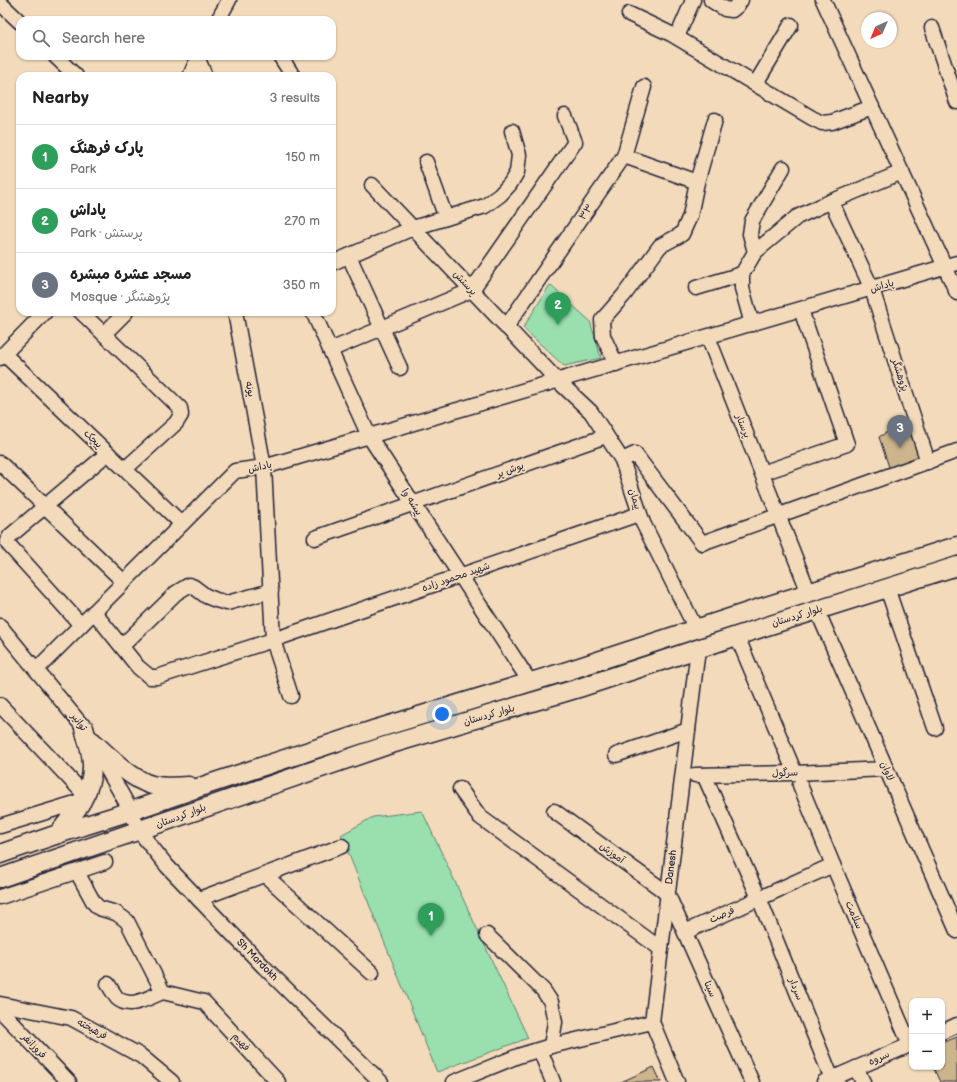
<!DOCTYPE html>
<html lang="en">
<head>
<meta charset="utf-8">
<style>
  :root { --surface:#fff; --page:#f2f2f2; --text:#202124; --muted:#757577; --line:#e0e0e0; --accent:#c8321e }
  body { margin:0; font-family:"Balsamiq Sans","Playpen Sans Arabic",sans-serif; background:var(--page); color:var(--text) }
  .controls { position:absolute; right:12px; bottom:12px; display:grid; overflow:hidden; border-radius:8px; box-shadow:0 1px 3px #0004 }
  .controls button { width:36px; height:36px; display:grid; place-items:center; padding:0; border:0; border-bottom:1px solid var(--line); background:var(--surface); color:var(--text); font:20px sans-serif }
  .compass { position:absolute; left:861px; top:12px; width:36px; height:36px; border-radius:50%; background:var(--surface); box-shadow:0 1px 3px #0004; rotate:224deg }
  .you { position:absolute; left:442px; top:714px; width:14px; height:14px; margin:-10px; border:3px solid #fff; border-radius:50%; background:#1a73e8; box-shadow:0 0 0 6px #1a73e833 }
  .badge { display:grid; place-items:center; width:26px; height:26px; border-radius:50%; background:var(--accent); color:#fff; font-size:13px; font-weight:700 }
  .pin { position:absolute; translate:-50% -33px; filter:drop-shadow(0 1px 2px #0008) }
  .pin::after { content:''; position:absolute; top:21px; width:14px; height:12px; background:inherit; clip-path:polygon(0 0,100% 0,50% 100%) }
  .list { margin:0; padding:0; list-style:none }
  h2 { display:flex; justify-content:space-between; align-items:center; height:52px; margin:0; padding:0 16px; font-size:17px }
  h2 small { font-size:13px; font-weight:400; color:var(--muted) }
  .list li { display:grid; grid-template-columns:26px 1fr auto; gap:12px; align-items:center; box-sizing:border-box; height:64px; padding:0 16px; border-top:1px solid var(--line) }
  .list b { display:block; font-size:15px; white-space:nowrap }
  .list p { margin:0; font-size:13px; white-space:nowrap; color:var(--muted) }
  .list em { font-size:13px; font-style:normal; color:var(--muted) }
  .icon { flex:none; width:22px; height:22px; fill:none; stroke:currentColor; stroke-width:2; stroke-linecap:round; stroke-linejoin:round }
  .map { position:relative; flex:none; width:957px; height:1082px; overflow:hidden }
  .search { position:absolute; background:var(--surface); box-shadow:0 1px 3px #0004; left:16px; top:16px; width:320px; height:44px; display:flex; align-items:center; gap:10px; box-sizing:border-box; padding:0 14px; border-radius:12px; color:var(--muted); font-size:15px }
  .panel { position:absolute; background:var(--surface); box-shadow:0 1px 3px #0004; left:16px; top:72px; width:320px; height:244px; border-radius:12px }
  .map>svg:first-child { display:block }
</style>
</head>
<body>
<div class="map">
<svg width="957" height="1082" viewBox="0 0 957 1082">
  <rect width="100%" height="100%" fill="#f2daba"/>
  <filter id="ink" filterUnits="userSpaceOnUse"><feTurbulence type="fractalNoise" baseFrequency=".025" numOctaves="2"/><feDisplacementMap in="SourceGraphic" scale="8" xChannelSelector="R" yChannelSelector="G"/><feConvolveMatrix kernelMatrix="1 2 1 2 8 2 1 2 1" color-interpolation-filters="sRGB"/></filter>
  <g filter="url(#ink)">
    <!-- green -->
    <g fill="#99e0ae" stroke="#5e8174">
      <polygon points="550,285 590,321 601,358 564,366 523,328"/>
      <polygon points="422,811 528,1038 437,1072 341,835 373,817"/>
    </g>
    <!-- building -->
    <g fill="#ccb48b" stroke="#22223b">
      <polygon points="908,420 922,459 890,470 879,437"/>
      <polygon points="957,1037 957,1082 940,1082 933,1067 942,1067 942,1043"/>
      <polygon points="654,1067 661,1082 621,1082"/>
    </g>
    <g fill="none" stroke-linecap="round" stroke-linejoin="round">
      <defs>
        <g id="minor">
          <polyline points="711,0 725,9 732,10 737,6 741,0"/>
          <polyline points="823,0 957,293"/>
          <polyline points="0,3 20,22"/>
          <polyline points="629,14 671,34 812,118 822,123 832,122 872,107"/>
          <polyline points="218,20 229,0"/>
          <polyline points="932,28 957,102"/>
          <polyline points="677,37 693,0"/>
          <polyline points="55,56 76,76"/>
          <polyline points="280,56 293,76"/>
          <polyline points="198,59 205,76"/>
          <polyline points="190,76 199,56"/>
          <polyline points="756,83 791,25"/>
          <polyline points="624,156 697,182"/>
          <polyline points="426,162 446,218"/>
          <polyline points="372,185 558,381 591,412 622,460 643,523 696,629"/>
          <polyline points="831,201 872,289 928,462"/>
          <polyline points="755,252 750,234 752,221 783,168"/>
          <polyline points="349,256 400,368"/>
          <polyline points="332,263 413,228 485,206 500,195 510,184 517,172 519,155 512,131"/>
          <polyline points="696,288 742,274"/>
          <polyline points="81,312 180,408 181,415 176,423 125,469"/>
          <polyline points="235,312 264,467 273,640 291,696"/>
          <polyline points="313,312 369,436 530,682"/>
          <polyline points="752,324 742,288 742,274 755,252 797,217 823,205 902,172"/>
          <polyline points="506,327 624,156 644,87"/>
          <polyline points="104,334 126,312"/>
          <polyline points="708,337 809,593"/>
          <polyline points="330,350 472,290 575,142 565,116"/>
          <polyline points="4,354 182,524"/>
          <polyline points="0,358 45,312"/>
          <polyline points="616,364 603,336 602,320 624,295 660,246 682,234 690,216 697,182 715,120"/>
          <polyline points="622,460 635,454 702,543 957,451"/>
          <polyline points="0,463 124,582"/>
          <polyline points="762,473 847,444 801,310"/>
          <polyline points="315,538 606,436"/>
          <polyline points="887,588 935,728"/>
          <polyline points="817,610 957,931"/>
          <polyline points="94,612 138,667 150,677 157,677 273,640 639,514"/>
          <polyline points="81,625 9,545 7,541 10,536 108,453"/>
          <path id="s1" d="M0,626L84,728L131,811L139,831L167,866L264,967L381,1082"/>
          <polyline points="737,636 795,773"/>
          <polyline points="122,646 176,593 189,585 194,587 206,596 216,600 227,603 271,591"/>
          <polyline points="36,670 235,471 264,467 957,263"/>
          <polyline points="0,705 85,795"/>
          <polyline points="616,755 688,730"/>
          <polyline points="695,775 795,773 886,769"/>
          <polyline points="704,775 759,898 832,1079"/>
          <polyline points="800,785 833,865 910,1045"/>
          <polyline points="460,789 480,817 661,949"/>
          <polyline points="554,811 660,888 668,895 752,1082"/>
          <polyline points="0,826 82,801"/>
          <polyline points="77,872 94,903 99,908 116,913 127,921 163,992 204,1002 278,1082"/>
          <polyline points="265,875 372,973"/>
          <polyline points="0,897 105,862"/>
          <polyline points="199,899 342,846"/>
          <polyline points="685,932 833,865"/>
          <polyline points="487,935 543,990 551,1002 555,1022 551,1046"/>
          <path d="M108,984C111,989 114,994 117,998C130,1010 149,997 163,992"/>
          <polyline points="0,1004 71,1018 141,1056 172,1082"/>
          <polyline points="0,1010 69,1082"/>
          <polyline points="942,1032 957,1025"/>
          <polyline points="540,1050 553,1082"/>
          <polyline points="856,1068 863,1082"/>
          <polyline points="454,1082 518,1056 551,1046 652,1022"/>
          <path id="s2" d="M677,1082L652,1022L698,649"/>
          <polyline points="824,1082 912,1044"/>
        </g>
        <g id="major">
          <path d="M92,741C107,755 132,780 152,785C164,788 176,787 189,786"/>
          <path d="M58,834C74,814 93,791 92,765C92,752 87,740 84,728"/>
          <polyline points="0,854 58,834 131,811 209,784 376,729 567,671 760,608 957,546"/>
          <polyline points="0,878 385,746 579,688 767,626 957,566"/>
        </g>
      </defs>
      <!-- minor casing -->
      <use href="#minor" stroke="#22223b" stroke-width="17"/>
      <!-- major casing -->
      <use href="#major" stroke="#22223b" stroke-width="21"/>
      <!-- minor -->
      <use href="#minor" stroke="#f2daba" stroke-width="14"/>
      <!-- major -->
      <use href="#major" stroke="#f2daba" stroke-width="18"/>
    </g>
  </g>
  <g text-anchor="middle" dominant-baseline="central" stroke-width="3.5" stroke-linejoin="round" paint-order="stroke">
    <!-- street labels -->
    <g font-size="10" fill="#22223b" stroke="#f2daba">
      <text transform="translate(586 212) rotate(-55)">۳۳</text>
      <text transform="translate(465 283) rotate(47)">پرستش</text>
      <text transform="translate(882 286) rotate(-17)">پاداش</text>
      <text transform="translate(900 375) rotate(72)">پژوهشگر</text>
      <text transform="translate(250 389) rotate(79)">پونه</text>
      <text transform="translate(743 426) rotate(68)">پرستار</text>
      <text transform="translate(93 439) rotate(44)">پیچک</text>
      <text transform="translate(260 467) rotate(-12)">پاداش</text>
      <text transform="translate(510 470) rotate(-20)">پوش پر</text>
      <text transform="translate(635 499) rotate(72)">پیمان</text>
      <text transform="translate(412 502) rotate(57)">پیشه وا</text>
      <text transform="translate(456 577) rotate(-19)">شهید محمود زاده</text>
      <text transform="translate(797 616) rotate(-17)">بلوار کردستان</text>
      <text transform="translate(489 715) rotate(-16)">بلوار کردستان</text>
      <text transform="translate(79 722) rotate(52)">توانیر</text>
      <text transform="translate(887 771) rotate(66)">لاوان</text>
      <text transform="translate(785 773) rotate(-2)">سرگول</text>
      <text transform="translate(181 816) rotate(-20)">بلوار کردستان</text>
      <text transform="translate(612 853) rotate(36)">آموزش</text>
      <text stroke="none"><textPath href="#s2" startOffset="221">Danesh</textPath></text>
      <text transform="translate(722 915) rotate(-24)">فرصت</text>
      <text transform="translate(854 915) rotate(67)">سلامت</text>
      <text stroke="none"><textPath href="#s1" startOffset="424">Sh Mardokh</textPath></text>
      <text transform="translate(710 989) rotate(66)">سینا</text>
      <text transform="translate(796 989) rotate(68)">سردار</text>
      <text transform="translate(92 1029) rotate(29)">فرهیخته</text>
      <text transform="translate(241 1042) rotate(47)">فهیم</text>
      <text transform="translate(34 1046) rotate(46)">فروزانفر</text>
      <text transform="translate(879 1058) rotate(-24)">سروه</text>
    </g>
  </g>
</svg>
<div class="controls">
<button>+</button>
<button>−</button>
</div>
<svg class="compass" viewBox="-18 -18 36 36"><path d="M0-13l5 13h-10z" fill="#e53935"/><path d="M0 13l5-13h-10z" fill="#757577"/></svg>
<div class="you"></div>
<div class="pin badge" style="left:431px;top:936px;background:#2e9e5b">1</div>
<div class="pin badge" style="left:558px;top:325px;background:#2e9e5b">2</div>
<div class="pin badge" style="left:900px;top:448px;background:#6b7280">3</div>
<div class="search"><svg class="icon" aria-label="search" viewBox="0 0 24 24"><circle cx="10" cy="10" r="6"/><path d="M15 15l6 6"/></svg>Search here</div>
<section class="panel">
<h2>Nearby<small>3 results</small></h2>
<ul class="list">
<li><span class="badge" style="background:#2e9e5b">1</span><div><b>پارک فرهنگ</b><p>Park</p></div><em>150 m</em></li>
<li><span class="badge" style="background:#2e9e5b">2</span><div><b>پاداش</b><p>Park · پرستش</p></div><em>270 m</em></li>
<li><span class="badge" style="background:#6b7280">3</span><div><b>مسجد عشره مبشره</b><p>Mosque · پژوهشگر</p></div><em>350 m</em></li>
</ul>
</section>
</div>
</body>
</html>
